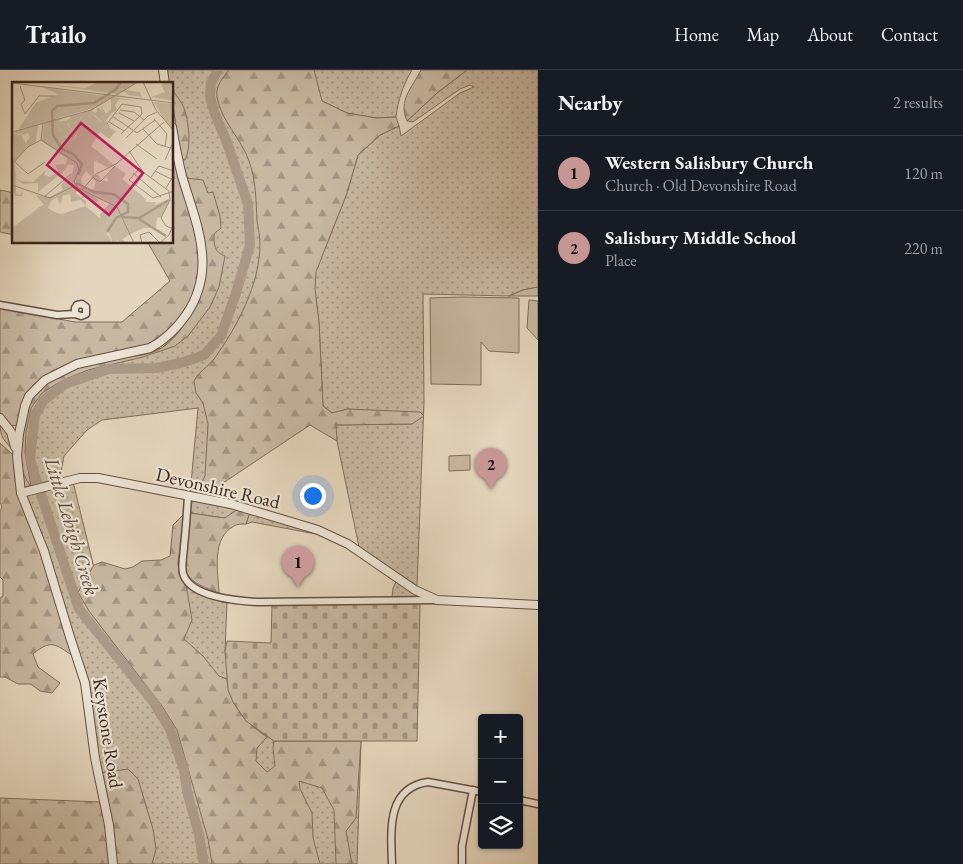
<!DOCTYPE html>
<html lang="en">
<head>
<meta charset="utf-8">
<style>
  :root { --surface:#171b24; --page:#20242c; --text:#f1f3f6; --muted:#9ea1a6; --line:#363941; --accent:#c59692 }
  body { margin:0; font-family:"EB Garamond",serif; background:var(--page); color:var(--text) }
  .controls { position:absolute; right:15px; bottom:15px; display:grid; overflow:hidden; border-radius:5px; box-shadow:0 1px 4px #0004 }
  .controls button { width:45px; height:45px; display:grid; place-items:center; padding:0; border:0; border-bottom:1px solid var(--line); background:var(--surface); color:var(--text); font:25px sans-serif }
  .you { position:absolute; left:312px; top:425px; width:18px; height:18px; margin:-12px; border:4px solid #fff; border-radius:50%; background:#1a73e8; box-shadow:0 0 0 8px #1a73e833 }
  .badge { display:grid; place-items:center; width:32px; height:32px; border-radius:50%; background:var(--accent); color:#111; font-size:16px; font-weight:700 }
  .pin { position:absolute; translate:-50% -41px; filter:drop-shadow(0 1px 2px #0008) }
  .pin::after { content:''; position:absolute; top:26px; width:18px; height:15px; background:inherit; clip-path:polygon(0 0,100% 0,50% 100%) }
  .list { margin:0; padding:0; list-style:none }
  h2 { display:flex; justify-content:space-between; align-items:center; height:65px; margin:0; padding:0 20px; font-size:21px }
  h2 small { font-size:16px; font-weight:400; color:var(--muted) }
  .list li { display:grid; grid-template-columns:32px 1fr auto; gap:15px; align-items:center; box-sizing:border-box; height:75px; padding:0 20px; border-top:1px solid var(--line) }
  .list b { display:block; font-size:19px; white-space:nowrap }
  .list p { margin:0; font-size:16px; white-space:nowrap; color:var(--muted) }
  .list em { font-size:16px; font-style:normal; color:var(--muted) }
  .icon { flex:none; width:28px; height:28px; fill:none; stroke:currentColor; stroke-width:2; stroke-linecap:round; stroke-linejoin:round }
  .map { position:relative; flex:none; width:538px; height:794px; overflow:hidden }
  header { display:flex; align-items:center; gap:30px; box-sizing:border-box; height:70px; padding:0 25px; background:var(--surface); border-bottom:1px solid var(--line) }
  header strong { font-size:24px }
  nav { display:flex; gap:28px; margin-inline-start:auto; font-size:18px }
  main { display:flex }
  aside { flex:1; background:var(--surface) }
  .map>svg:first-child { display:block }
</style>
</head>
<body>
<header>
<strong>Trailo</strong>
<nav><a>Home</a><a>Map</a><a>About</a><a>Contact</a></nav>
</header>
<main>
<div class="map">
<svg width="538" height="794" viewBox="0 0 538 794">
  <defs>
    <pattern id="grass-dots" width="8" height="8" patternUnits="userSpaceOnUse" patternTransform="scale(1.25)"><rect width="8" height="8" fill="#c7b8a2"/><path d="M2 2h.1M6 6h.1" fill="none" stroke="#a39583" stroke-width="1.8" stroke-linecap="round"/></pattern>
    <pattern id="forest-firs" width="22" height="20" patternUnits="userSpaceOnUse" patternTransform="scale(1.25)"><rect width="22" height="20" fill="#c7b8a2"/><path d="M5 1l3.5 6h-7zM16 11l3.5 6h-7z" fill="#a39583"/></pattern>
    <pattern id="cemetery-stones" width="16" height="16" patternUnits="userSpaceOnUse" patternTransform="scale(1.25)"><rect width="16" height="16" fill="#c7b8a2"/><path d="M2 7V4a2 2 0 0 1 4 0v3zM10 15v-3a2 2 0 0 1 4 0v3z" fill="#a39583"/></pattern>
  </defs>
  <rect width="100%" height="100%" fill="#e4d6be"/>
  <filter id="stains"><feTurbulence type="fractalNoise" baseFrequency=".004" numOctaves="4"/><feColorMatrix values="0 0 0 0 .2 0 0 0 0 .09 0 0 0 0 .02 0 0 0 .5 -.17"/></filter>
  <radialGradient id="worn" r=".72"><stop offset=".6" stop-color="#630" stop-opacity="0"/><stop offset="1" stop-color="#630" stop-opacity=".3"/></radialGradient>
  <!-- grass -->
  <g fill="url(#grass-dots)" stroke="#806e5d">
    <path d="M167,0H412C403,15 398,30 396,47L376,48L347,43L322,31L316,201L347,123L358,85L380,65L399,56L401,66L460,23L474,17L470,15L460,19L413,52L407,51L437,23L467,0H538V217L523,220L509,226L423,224L424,332L417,516L359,477L337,371L335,355L411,354L423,346L348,339L332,343L323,336L319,252L315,223L310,355L190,424L198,338L102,350L87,360L64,386L61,402L62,408L24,417L20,389L32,327L60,305L162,278L179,262L194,239L205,213L207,188L203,162L181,88L173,36L172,14H169Z"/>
    <polygon points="73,412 100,522 186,514 227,532 225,581 246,651 274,671 361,671 357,794 115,794 96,682 90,618 27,429 28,424 64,416"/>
    <polygon points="194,429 238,439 225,448 190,443 190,431"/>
    <polygon points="250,442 320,463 321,465 252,452 246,454"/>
    <polygon points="397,510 418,525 419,528 392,527 393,518"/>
  </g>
  <!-- forest -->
  <g fill="url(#forest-firs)" stroke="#806e5d">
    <path d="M229,0H314L322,31L347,43L376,48L396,47L399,56L380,65L358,85L347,123L316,202L315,219L319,252L323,336L332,343L348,339L420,342L424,346L412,354L336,355L337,371L310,355L202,427L190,424L200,416L205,406L208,354L203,333L196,323L194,311C199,301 208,297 214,289C237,257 260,214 260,174C260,166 258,158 257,151C256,131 256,110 249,91C241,68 221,51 217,27C215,17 223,7 229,0Z"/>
    <path d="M421,0H467L437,23L407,51C398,30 412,18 421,0Z"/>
    <path d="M172,15C174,25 176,24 181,32C189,45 192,77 185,90H181V88L173,36Z"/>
    <polygon points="173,73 199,176 199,208 195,223 187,239 174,255 149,274 73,292 52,301 33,315 23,331 18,355 11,356 0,342 0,238 75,252 122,252 170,211 148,173 172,172"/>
    <path d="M186,108L203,110L208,123L213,122L220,146L221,158L214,164C214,175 214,182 225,186L219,217L210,237L188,266L175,276L143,287L88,300L63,310L42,323L31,338L26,362L25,383L31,416C19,403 21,385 22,369C23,356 26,340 32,329C45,302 96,293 122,288C135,286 152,285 163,277C173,271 181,259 188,249C220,199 203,160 186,108Z"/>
    <polygon points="0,120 14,123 14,165 0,162"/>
    <polygon points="538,217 538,226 509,226 523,220"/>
    <path d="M0,353L8,362L14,381C4,370 0,368 0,353Z"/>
    <path d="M0,373L13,385L15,410L19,426L42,482L73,586C55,574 51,569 33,584L38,597L60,613L52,623L40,621L31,614H18L5,607H0V528L3,526V510L0,507V441L2,437L0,432Z"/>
    <path d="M238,439L250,442L246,454C242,454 237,454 234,456C211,468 218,502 219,523C206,518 192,514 185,501L190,443L225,448Z"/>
    <path d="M186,442L178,492L179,503L186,514L192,550L184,569L203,586L219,606L227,609C229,634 246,653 267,667L257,678L256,691L267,702L275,696L273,678L274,671H361L356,748L346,761L352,794H336L334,740L322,718L299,711L300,719L312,743L313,768L320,794H212L208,769L177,660L162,636L89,541L78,522L94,495L102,492L125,499L133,497L142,491L161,490L170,486L173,455Z"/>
    <polygon points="128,699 138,709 153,759 156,779 152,794 115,794 100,703"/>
    <polygon points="0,728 101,732 105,750 110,794 0,794"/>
  </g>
  <!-- cemetery -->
  <polygon fill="url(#cemetery-stones)" stroke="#806e5d" points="420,533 417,671 274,671 246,651 233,632 228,620 225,581 227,571 271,573 272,535"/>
  <!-- pitch -->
  <g fill="#c7b8a2" stroke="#806e5d">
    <polygon points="461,227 519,228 519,283 489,281 481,272 481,315 431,314 430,228"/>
    <polygon points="529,230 538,231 538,270 527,258"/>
    <polygon points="470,385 470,400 449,401 449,386"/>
  </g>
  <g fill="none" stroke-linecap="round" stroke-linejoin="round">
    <!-- river -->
    <polyline stroke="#aa9986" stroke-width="10" points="204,794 199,765 187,721 184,700 170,659 154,633 79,539 35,406 30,388 35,345 44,330 65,314 109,299 156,298 181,293 204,285 221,266 236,223 250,175 248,134 226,70 214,42 210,26 211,13 218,0"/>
    <defs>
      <g id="minor">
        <polyline points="0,235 57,245 75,244 81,246 86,244 86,237 82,234 77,235 75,238 75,244"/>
        <path d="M188,426C187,442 186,459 184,476C184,484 181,494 183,503C189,527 237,531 258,532L436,530"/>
        <polyline points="519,730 538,734"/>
        <path d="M392,794C391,761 386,718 428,712L482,722"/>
        <polyline points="462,794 462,776 473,720"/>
      </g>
      <g id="tertiary">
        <polyline points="163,0 165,14"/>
        <polyline points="0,348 11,362 15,377"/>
        <polyline points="21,423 80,408 98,408 231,434 318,460 348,474 415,520 437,530 538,535"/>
        <path d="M113,794L109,755L95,688L85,613L70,567L44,481L21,423L17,386L19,364L25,336L29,326L45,310L77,294L150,278C165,270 177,258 186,245C218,198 196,154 182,106C178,90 175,74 172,57"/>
      </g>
    </defs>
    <!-- minor casing -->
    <use href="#minor" stroke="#645042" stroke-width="9"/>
    <!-- tertiary casing -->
    <use href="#tertiary" stroke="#645042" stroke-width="10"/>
    <!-- minor -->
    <use href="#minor" stroke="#ede4d5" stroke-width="6"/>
    <!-- tertiary -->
    <use href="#tertiary" stroke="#ede4d5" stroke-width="8"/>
  </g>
  <g text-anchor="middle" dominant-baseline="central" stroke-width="4.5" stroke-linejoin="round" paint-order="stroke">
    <!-- street labels -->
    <g font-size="19" fill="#392418" stroke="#ede4d5">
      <text transform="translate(218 418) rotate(13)">Devonshire Road</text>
      <text transform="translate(108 663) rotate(81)">Keystone Road</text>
    </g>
    <!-- water labels -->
    <g font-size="20" font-style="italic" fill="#5b4739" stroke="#ede4d5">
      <text transform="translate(72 456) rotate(73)">Little Lehigh Creek</text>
    </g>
  </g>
  <!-- overview -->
  <g transform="translate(12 12)">
    <rect width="161" height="161" fill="#e4d6be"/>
    <path d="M86,0H125L113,8L128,10L130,15L117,13L112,9L105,12L32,2L73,6ZM154,0H161L158,6L161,19L139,15L153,10L149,3ZM56,10L102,15L85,25L43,37L46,49L48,50L51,47L47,48L45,40L62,37L55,41L64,55L58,60L70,70L64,60L65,43L71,34L79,31L92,42L85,38L90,48L92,43L104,49L97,57L88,50L79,64L88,71L102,83L95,85L84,79L89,72L82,79V96L74,89L69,97L71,105L82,108L91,98L105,104L110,97L135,118L127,119L134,124L140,122L136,129L134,128L133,136L141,126L157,120L149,135L145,136L144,146L132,138L130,145L109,158L98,148L94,150L101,161H0V146L28,126L50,132L73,124L89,137L88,133L98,121L67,106L60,93L62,83L56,82L55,76L30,59L32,41L7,47L24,21ZM142,20L161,22V48L154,41ZM14,48L16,51L9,53L14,62L2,79L1,51L8,53Z" fill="#c7b8a2"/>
    <path d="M29,5L92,14L84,16L69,12L68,19L74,21L26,27L27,33L20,41L26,43L24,60L14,66L2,81L0,80V69L2,79L18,55L14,48L8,52L1,50L21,44L8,45L24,21L46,12ZM97,14L126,19L107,17L103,23L105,28L99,31L94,39L99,46L92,43L89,49L84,38L92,42L84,34L79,31L69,36L64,54L56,41L61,37L54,39L60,35H55L82,27L80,29L84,31L86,25L90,29L89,24L94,32L99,27V22L105,18L99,21V16L81,23ZM50,36L45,41L47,48L52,47L47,50L54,58L58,60L65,55L71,71L82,79L89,72L82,81L80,95L72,87L68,76L51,67L41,52V39ZM43,69L64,77L68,86L63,100L87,118L81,123L76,115L70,116L69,110L65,109L63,111L74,119V124L69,118L59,120L58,112L51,114L48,123L45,115L39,119L36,126L44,131L28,126L0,146L29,124L32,123L24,113L38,115L51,108L49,103L63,89L62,83L56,82L53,88L25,111L32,93L38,95L46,89L43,83L54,82L55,76ZM3,81L4,96L9,99L21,100L34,88L26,108V101L11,102L4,97V111L8,113L11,108L10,114H3L0,105V83ZM86,92L90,99L87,100L91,104L106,106L105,104L110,97L122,107L110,104L130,114L135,120H144L142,123L158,117L152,123L141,126L132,137L149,153L140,146H132L108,156L115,161H108L106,158L101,161L96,149L93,150L88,133L98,121V117L108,122V133L98,138L103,136L97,147L109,135L101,144L111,142L102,151L104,154L131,141L112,140L110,134H118L120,128L115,118L98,110L81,109L84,100L81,96Z" fill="#c7b8a2"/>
    <path d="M103,84L114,92L105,104H99L94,101L97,98L94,95Z" fill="#c7b8a2"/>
    <path fill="none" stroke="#aa9986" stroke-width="2.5" d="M66,93L70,82L61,72L50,67L41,53L40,29L45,24L82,21L103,8L109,0M64,101L82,110L101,112L116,122V130L104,136L95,150M110,135L127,136L157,118M127,137L154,154"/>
    <path fill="none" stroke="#a08f7c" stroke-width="1" d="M131,0L144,28L162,49M0,1L162,21M8,4L13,18L9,22M9,22L13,32L27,14H42M108,28L122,30L132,38M107,31L122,39M100,34L125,51L143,38M142,37L155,52L153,64M97,40L112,49M95,42L110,22L129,25L130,32L109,52M131,47L145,62L162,67M0,50L79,28L126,0M114,56L136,34L145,30M29,58L65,81L67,88L62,100L66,106L105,125L122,161M29,58L31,41M124,62L145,77M117,69L131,90L157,109L158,118L149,136L154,144L162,147M153,78L162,58M3,80L16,92L33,80M0,82L16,65L29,58M128,86L117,98L141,116L162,109M143,89L159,97M121,91L149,115M80,95L88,100L103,84M139,95L147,84L162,89M0,103L38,116L60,105L66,106M123,104L132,91M154,106L162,93M70,108L84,92L104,82L152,40M32,115L59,92M130,161L128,153L137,150L148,161M148,161L157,153L162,141"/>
    <path fill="#c2185b" fill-opacity="0.15" stroke="#c2185b" stroke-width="2.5" d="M69,41L131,91L97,133L35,83Z"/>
    <rect width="161" height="161" fill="none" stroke="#392418" stroke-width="2.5"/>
  </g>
  <rect width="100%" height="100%" filter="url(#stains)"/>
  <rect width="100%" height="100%" fill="url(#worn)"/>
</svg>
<div class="controls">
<button>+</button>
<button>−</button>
<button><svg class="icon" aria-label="layers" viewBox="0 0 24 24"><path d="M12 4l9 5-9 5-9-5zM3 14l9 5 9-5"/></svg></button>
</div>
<div class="you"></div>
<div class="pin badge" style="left:298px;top:517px">1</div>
<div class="pin badge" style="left:491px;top:419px">2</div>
</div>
<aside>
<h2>Nearby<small>2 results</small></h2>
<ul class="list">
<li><span class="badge">1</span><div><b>Western Salisbury Church</b><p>Church · Old Devonshire Road</p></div><em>120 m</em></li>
<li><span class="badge">2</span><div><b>Salisbury Middle School</b><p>Place</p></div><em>220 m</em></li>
</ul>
</aside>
</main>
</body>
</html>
